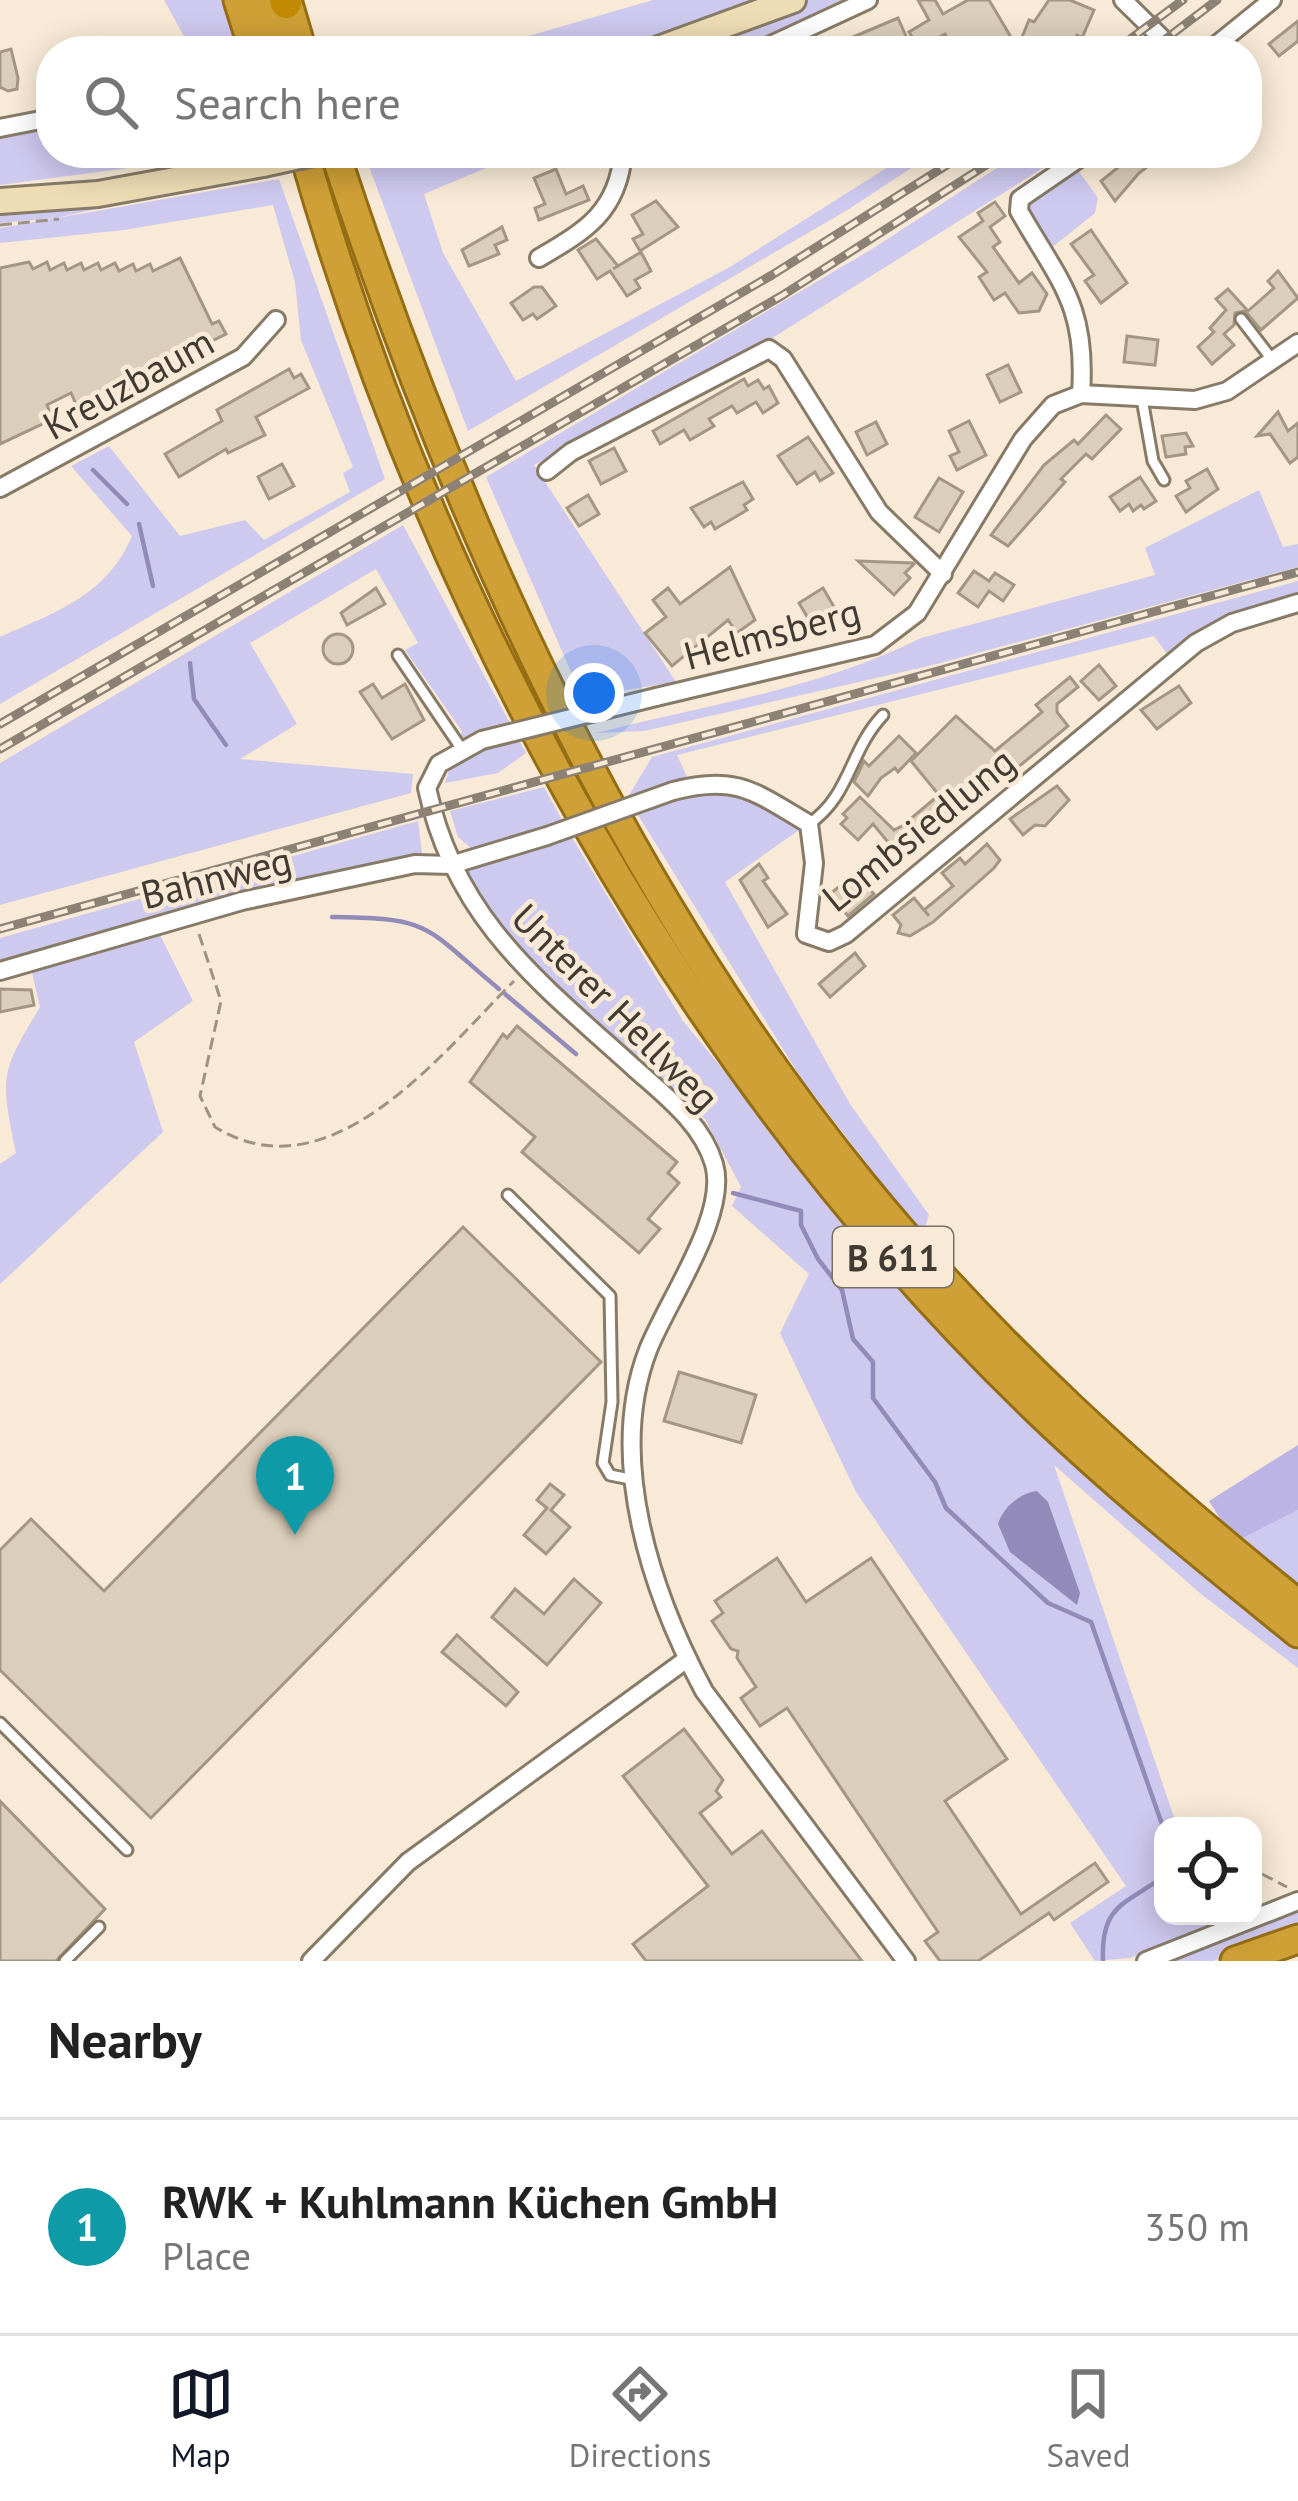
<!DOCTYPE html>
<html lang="en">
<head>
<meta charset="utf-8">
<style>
  :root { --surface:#fff; --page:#f6f6f6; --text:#222; --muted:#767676; --line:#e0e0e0; --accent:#111827 }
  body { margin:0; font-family:"PT Sans",sans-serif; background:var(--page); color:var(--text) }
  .controls { position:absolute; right:36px; bottom:36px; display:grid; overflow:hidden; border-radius:24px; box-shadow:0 6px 30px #0003 }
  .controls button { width:108px; height:108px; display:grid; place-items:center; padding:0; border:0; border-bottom:3px solid var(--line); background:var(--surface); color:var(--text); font:60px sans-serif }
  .you { position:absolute; left:594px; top:693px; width:42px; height:42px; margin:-30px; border:9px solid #fff; border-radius:50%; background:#1a73e8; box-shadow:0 0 0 18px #1a73e833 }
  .badge { display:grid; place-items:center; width:78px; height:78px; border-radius:50%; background:var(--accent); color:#fff; font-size:39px; font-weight:700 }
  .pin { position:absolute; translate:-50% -99px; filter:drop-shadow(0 3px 6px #0008) }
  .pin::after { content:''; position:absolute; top:63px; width:42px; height:36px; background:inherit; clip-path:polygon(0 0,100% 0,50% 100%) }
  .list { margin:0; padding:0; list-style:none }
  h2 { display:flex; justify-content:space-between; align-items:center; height:156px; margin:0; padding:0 48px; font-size:51px }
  h2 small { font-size:39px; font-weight:400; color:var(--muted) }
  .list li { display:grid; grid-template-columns:78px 1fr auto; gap:36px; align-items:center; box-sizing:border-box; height:216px; padding:0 48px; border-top:3px solid var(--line) }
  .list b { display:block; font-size:45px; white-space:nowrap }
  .list p { margin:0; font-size:39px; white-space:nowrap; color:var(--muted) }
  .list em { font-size:39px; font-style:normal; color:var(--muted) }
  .icon { flex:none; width:66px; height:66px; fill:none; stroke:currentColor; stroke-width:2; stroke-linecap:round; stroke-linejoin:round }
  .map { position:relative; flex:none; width:1298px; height:1961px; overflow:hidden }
  .search { position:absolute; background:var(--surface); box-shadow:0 6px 30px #0003; left:36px; right:36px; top:36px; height:132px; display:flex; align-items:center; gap:30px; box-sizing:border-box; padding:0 42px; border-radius:48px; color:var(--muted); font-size:45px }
  .sheet { height:372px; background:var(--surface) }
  nav { display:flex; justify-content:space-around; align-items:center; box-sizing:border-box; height:168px; border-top:3px solid var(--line); background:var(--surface); font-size:33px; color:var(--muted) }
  nav a { display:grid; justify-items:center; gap:6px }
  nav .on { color:var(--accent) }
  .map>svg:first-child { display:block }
</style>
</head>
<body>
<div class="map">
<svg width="1298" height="1961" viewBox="0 0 1298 1961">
  <rect width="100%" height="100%" fill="#f8ead6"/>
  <!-- green -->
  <g fill="#cec9ee">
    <polygon points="164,0 224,0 240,51 192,51"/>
    <polygon points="653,0 855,0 747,51 477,51"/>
    <polygon points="51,128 51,153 242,153 0,185 0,139"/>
    <polygon points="364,153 522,153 424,194 443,253 516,381 730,267 910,153 934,153 849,209 468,431"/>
    <polygon points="1020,153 1067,153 766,342 534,465 676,682 582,697 486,477 872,249"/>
    <polygon points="1075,166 1098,198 1095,213 1050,249 1026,210 1030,198"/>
    <path d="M279,179L385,479L0,704V637C54,613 108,595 132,536L71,466L109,446L180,536L245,520L264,540L350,492L343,473L353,467L301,340L295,282L273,205L124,230L0,243V228Z"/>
    <polygon points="178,191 56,218 0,223 0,211"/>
    <path d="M1259,490L1283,547L1298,544V567L929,666L644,731L596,733C702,706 823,688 921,638L1155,575L1145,548Z"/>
    <polygon points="403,525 526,753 498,773 445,783 462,731 405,650 418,643 376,569 250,643 297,724 240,759 413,774 411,793 0,905 0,763"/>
    <polygon points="1298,581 1298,597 1230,617 1170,658 1154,636 677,755 688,779 628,797 652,757"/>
    <polygon points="544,787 562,820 472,849 458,837 450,811"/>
    <polygon points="706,788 737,791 802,828 725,882 850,1104 929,1215 925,1227 917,1229 801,1078 638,815"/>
    <polygon points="418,821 422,853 415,859 0,964 0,938"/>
    <polygon points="571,836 683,1021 840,1212 1256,1616 1298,1650 1298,1668 1201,1594 1054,1465 1177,1826 1163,1826 1163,1916 1236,1916 1130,1958 1095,1961 1070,1923 1126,1886 856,1492 780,1333 809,1274 732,1206 741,1187 705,1119 519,950 492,919 464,871"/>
    <path d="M157,929L193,1001L134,1042L163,1132L0,1284V1164L16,1153C0,1075 0,1074 40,1007L31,968Z"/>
    <polygon points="1298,1510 1298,1594 1235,1542"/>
    <polygon points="1298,1911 1298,1930 1213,1961 1172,1961"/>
  </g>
  <!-- forest -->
  <polygon fill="#bbb4e5" points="1298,1445 1298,1510 1235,1542 1209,1501"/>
  <!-- water -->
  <path fill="#928bb9" d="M1037,1491L1048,1502L1080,1593L1077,1605L1010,1552L998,1524C1003,1507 1020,1493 1037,1491Z"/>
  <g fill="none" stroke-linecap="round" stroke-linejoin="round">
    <!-- stream -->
    <g stroke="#928bb9" stroke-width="4.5">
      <polyline points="93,470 127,504"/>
      <polyline points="139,524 153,586"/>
      <polyline points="190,663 194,699 226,745"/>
      <path d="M332,917C435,918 424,927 499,989"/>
      <polyline points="505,994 576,1054"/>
      <polyline points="733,1193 801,1211 801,1225 818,1259 842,1290 853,1339 873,1362 873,1398 935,1482 946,1508 1048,1603 1091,1622 1163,1827"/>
      <path d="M1103,1960C1101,1905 1124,1905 1163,1877"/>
    </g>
  </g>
  <!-- building -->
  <g fill="#dbceba" stroke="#a39783" stroke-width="3">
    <polygon points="918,0 935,0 943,14 968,0 989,0 1015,44 1003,51 955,51 945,34 919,48 909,32 929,20"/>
    <polygon points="1049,0 1070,0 1094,10 1082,38 1077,35 1073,43 1061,38 1055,51 1018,47 1029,20 1034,22"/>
    <polygon points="898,18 912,50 896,43 878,51 820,51"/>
    <polygon points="1298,21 1298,41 1279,56 1269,44"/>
    <polygon points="11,49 18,78 17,89 8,91 0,87 0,52"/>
    <polygon points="1136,153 1166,153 1139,173 1115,201 1101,181"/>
    <polygon points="556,169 566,194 583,186 589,200 539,220 535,208 545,204 534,178"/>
    <polygon points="656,201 678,227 640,251 633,239 643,234 632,215"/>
    <polygon points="995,202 1005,216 990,227 1000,242 993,247 1019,283 1032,273 1047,294 1039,311 1019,313 1005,293 994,300 979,277 987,272 959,237 983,221 978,213"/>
    <polygon points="502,227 507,240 495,245 499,254 469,266 462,250"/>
    <polygon points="1091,230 1127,283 1101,303 1085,281 1094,275 1071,244"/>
    <polygon points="596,239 618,266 613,269 641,252 651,271 635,280 640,288 627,296 610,271 597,279 578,250"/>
    <polygon points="180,258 212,324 219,321 226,334 177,358 181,365 80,413 71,393 47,405 53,419 0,444 0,268 29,262 33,269 47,262 50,270 64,263 67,270 81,263 84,270 98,263 101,270 115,263 119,271 133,264 136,271 150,264 153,271"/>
    <polygon points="1278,271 1298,298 1261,330 1245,311 1235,313 1234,325 1224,334 1234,345 1212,364 1198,347 1214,332 1210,328 1226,310 1216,299 1228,289 1248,311 1274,288 1268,281"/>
    <polygon points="534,287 542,287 556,306 537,319 533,314 523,320 511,303"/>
    <polygon points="1127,336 1158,340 1155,365 1124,362"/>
    <polygon points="1008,365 1021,392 1000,402 987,375"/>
    <polygon points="289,369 294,378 301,374 309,388 256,417 265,435 228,453 226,449 179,477 165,454 222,421 217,410"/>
    <polygon points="744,379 748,386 758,380 764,389 769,386 778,403 763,413 756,402 737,413 732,406 709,419 714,426 690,440 684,430 660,444 653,431"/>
    <polygon points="1278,412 1288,431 1298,423 1298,457 1290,463 1270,434 1257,436"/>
    <polygon points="1106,415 1121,429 1092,459 1086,454 1061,479 1065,482 1008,546 991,535 1044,465 1074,440 1078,444"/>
    <polygon points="969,421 986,455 957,470 950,456 959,452 949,431"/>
    <polygon points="876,422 887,444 867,455 856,432"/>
    <polygon points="1186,433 1193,446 1185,447 1186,454 1166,457 1162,436"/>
    <polygon points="808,437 833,473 820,481 815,472 797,484 778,456"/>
    <polygon points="614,448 626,471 601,484 589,461"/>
    <polygon points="282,464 294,486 269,499 258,477"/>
    <polygon points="1207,469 1218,489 1186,512 1176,496 1190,488 1186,481"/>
    <polygon points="1140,477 1156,501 1144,509 1141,505 1133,511 1129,504 1120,511 1110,497"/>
    <polygon points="939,478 963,492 939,532 915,517"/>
    <polygon points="743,482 753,499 744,505 747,510 715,529 711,522 704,527 691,508"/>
    <polygon points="588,495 599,514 579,526 567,508"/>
    <polygon points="858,561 913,563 914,564 905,573 910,578 894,595"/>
    <polygon points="730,567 755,620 737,633 728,620 672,666 645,633 666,617 653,600 668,588 680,604"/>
    <polygon points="974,571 989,581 995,573 1014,585 1003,601 989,591 978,607 958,593"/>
    <polygon points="376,588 385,604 347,625 341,613"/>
    <polygon points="823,588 837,612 813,627 799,603"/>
    <circle cx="338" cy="649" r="15"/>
    <polygon points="1099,665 1116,686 1099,700 1081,681"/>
    <polygon points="1070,677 1078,687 1057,704 1057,712 1068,726 1017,768 1012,762 983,786 987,790 902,859 873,824 858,840 841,824 847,818 843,814 860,797 894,830 902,826 939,795 911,761 956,716 995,751 1042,712 1036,705"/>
    <polygon points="373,684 382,698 405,684 424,720 392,739 360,692"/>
    <polygon points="1179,686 1191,703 1157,729 1141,710"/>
    <polygon points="899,736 916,753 898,772 895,768 881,778 868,796 854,782 864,761 869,766"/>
    <polygon points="1057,786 1069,800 1045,826 1035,825 1023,835 1010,819"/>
    <polygon points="987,844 1000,860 994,868 933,922 910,936 898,933 901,925 893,915 914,898 929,916 924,910 953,886 942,873 960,858 965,864"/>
    <polygon points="759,864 768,878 763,881 787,914 768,927 740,880"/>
    <polygon points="856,873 874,894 848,916 830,894"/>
    <polygon points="855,953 865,966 830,997 819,984"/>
    <polygon points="0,989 31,990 34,1005 0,1012"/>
    <polygon points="517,1026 677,1162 668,1173 679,1183 648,1219 660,1229 639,1253 522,1152 535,1137 470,1082 503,1034 507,1038"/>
    <polygon points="463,1227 601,1362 151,1818 0,1670 0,1550 31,1519 104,1591"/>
    <polygon points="679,1372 756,1395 741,1443 664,1421"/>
    <polygon points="550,1484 564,1495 551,1510 570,1527 546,1554 524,1535 547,1508 537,1500"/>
    <polygon points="777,1558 806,1602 871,1558 1007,1759 945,1801 1021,1914 1095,1863 1108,1882 1054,1920 1049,1913 978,1961 940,1961 925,1941 938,1932 787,1708 760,1726 741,1698 756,1687 737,1658 738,1651 731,1649 712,1621 723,1613 715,1601"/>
    <polygon points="574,1579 601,1603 547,1665 492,1617 515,1589 544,1614"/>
    <polygon points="457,1635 518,1692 506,1706 442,1652"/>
    <polygon points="684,1729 723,1780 716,1791 721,1797 700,1813 732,1854 762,1831 862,1961 646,1961 633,1944 708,1886 623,1776"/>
    <polygon points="0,1801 105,1909 56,1961 0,1961"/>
  </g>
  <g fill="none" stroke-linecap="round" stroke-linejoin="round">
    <defs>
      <g id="service">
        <polyline points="1241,319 1274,362"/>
        <polyline points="1142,399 1153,461 1164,480"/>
        <polyline points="398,655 461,748"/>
        <path d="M809,824C851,795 849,751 883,715"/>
        <polyline points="508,1195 610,1296 612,1402 603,1463 610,1475 635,1480"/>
        <polyline points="0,1723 127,1850"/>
        <polyline points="65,1961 99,1927"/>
      </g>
      <g id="minor">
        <polyline points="1123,0 1175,51"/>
        <polyline points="758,51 868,0"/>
        <polyline points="1209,51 1272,0"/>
        <polyline points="0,128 51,118"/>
        <path d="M539,258C585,231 618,212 623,153"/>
        <path d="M1081,394C1087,306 1061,284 1019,211L1020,199L1087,153"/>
        <polyline points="547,471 571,452 769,349 783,359 879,512 943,574"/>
        <polyline points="0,488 243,357 276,320"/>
        <polyline points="656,697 875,645 917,613 1023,439 1053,405 1081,394 1195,400 1227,391 1298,343"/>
        <path d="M482,740L439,764L427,788C455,919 539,982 633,1067C664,1095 702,1123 714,1164C729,1215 667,1301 648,1350C606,1459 652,1594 704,1691L906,1961"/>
        <path d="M673,791C736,774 755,792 809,824L814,863L806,934L829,942L846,934L1196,643L1232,623L1298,603"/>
        <polyline points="0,971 242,901 415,864 451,865 547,836"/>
        <polyline points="311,1961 408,1862 687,1659"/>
        <polyline points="1146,1961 1298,1901"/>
      </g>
      <g id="secondary">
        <polyline points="653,51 793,0"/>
        <polyline points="0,201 98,194 263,164"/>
      </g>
      <g id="trunk">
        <polyline points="238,0 254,51"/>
        <polyline points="260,0 275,51"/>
        <polyline points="287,0 302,51"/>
        <path d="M304,153C436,615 688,1074 1035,1408C1118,1488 1208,1560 1298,1633"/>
        <path d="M335,153C455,518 617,883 861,1183C989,1341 1140,1477 1298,1604"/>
        <polyline points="1235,1961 1298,1939"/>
      </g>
      <polyline id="motorway" points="285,0 286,3"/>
    </defs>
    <!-- service casing -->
    <use href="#service" stroke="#877b68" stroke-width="15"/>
    <!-- minor casing -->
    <use href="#minor" stroke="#877b68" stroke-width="22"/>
    <!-- secondary casing -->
    <use href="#secondary" stroke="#877b68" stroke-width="30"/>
    <!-- trunk casing -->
    <use href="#trunk" stroke="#956e14" stroke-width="33"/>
    <!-- motorway casing -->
    <use href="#motorway" stroke="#956e14" stroke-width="36"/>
    <!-- path -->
    <g stroke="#9d9385" stroke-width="3" stroke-dasharray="12 6" stroke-linecap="butt">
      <polyline points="0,225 59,219"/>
      <path d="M199,934L221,1001L200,1096L215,1127C330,1198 441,1054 514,981"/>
      <polyline points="1262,1874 1287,1887"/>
    </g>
    <!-- service -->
    <use href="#service" stroke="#fff" stroke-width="9"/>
    <!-- minor -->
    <use href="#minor" stroke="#fff" stroke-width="16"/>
    <!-- secondary -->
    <use href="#secondary" stroke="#eddcb4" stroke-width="24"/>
    <!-- trunk -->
    <use href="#trunk" stroke="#cea036" stroke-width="27"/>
    <!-- motorway -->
    <use href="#motorway" stroke="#c28904" stroke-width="30"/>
    <defs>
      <g id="rail">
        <polyline points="1114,51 1183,0"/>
        <polyline points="1150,51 1217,0"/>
        <polyline points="0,724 772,275 966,153"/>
        <polyline points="0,749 783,295 1005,153"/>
        <polyline points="0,929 1298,572"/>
      </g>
    </defs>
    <!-- rail casing -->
    <use href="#rail" stroke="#8b8275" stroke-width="9"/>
    <!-- rail -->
    <use href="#rail" stroke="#f8ead6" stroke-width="4.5" stroke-dasharray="14" stroke-linecap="butt"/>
    <defs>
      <g id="minor-bridge">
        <polyline points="482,740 656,697"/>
        <polyline points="547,836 673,791"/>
      </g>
      <polyline id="secondary-bridge" points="263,164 313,153"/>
    </defs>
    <!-- minor-bridge casing -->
    <use href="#minor-bridge" stroke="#877b68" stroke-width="22" stroke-linecap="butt"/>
    <!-- secondary-bridge casing -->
    <use href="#secondary-bridge" stroke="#877b68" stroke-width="30" stroke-linecap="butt"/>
    <!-- path-bridge -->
    <polyline stroke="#9d9385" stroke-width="3" stroke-dasharray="12 6" stroke-linecap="butt" points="333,162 372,153"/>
    <!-- minor-bridge -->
    <use href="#minor-bridge" stroke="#fff" stroke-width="16"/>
    <!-- secondary-bridge -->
    <use href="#secondary-bridge" stroke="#eddcb4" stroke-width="24"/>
  </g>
  <g text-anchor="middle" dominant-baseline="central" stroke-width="9" stroke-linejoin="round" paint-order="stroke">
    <!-- shield labels -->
    <rect fill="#f8ead6" stroke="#787064" stroke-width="3" x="833" y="1227" width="120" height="60" rx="9"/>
    <g font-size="36" font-weight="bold" fill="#413b33">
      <text x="893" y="1257">B 611</text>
    </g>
    <!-- street labels -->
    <g font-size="39" fill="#413b33" stroke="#f8ead6">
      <text transform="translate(128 383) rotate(-29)">Kreuzbaum</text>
      <text transform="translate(772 633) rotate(-15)">Helmsberg</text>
      <text transform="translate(918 829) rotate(-39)">Lombsiedlung</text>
      <text transform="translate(216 877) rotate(-14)">Bahnweg</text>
      <text transform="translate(616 1007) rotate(45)">Unterer Hellweg</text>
    </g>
  </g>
</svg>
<div class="controls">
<button><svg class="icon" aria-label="locate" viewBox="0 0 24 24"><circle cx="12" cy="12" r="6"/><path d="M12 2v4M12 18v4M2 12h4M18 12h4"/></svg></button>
</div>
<div class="you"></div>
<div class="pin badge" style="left:295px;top:1535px;background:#0f9aa8">1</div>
<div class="search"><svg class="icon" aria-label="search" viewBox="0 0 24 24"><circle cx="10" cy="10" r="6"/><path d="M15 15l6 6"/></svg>Search here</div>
</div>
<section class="sheet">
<h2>Nearby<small></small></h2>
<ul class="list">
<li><span class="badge" style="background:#0f9aa8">1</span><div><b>RWK + Kuhlmann Küchen GmbH</b><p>Place</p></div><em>350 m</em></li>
</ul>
</section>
<nav>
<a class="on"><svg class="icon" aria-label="map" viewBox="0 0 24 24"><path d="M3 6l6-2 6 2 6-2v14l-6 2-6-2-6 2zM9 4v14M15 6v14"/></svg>Map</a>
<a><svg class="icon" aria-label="directions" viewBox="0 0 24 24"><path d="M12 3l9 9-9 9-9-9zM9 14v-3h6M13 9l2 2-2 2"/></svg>Directions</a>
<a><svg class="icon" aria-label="saved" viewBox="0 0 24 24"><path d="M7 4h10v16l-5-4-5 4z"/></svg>Saved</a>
</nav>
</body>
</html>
